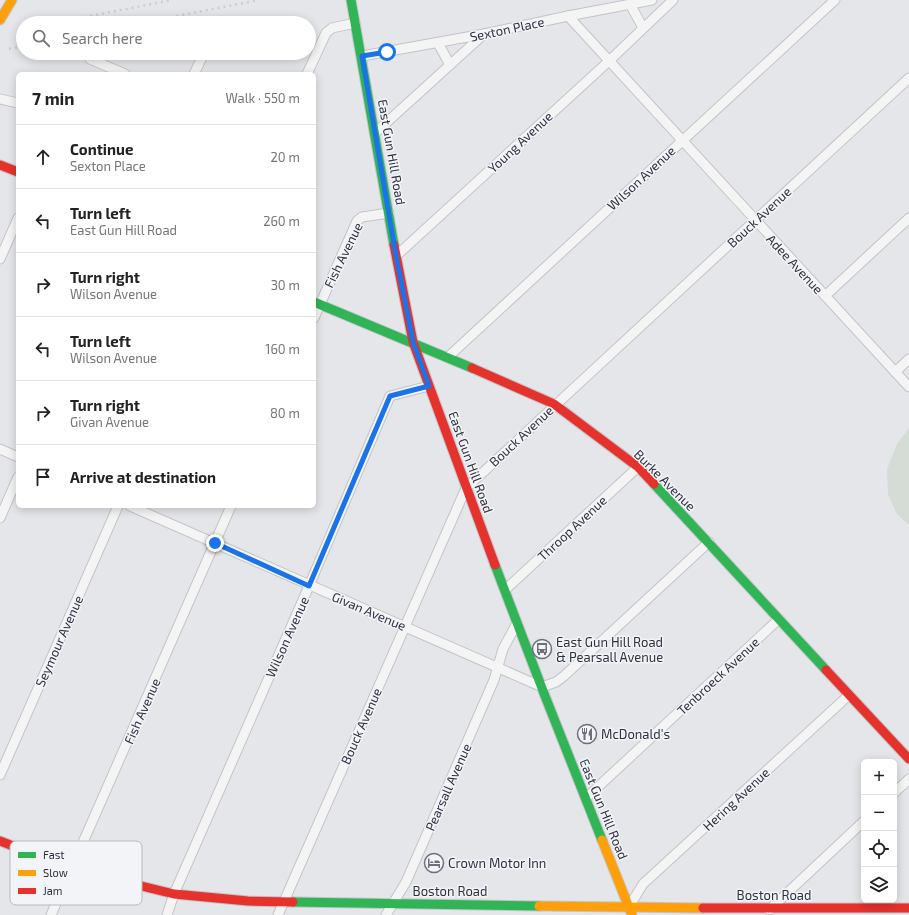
<!DOCTYPE html>
<html lang="en">
<head>
<meta charset="utf-8">
<style>
  :root { --surface:#fff; --page:#f2f2f2; --text:#222; --muted:#767676; --line:#e0e0e0 }
  body { margin:0; font-family:"Exo 2",sans-serif; background:var(--page); color:var(--text) }
  .controls { position:absolute; right:12px; bottom:12px; display:grid; overflow:hidden; border-radius:6px; box-shadow:0 2px 10px #0003 }
  .controls button { width:36px; height:36px; display:grid; place-items:center; padding:0; border:0; border-bottom:1px solid var(--line); background:var(--surface); color:var(--text); font:20px sans-serif }
  .stop { position:absolute; width:12px; height:12px; margin:-9px; border:3px solid #1a73e8; border-radius:50%; background:#fff }
  .stop.end { background:#1a73e8; border-color:#fff; box-shadow:0 1px 4px #0008 }
  .list { margin:0; padding:0; list-style:none }
  h2 { display:flex; justify-content:space-between; align-items:center; height:52px; margin:0; padding:0 16px; font-size:17px }
  h2 small { font-size:13px; font-weight:400; color:var(--muted) }
  .list li { display:grid; grid-template-columns:26px 1fr auto; gap:12px; align-items:center; box-sizing:border-box; height:64px; padding:0 16px; border-top:1px solid var(--line) }
  .list b { display:block; font-size:15px; white-space:nowrap }
  .list p { margin:0; font-size:13px; white-space:nowrap; color:var(--muted) }
  .list em { font-size:13px; font-style:normal; color:var(--muted) }
  .icon { flex:none; width:22px; height:22px; fill:none; stroke:currentColor; stroke-width:2; stroke-linecap:round; stroke-linejoin:round }
  .map { position:relative; flex:none; width:909px; height:915px; overflow:hidden }
  .search { position:absolute; background:var(--surface); box-shadow:0 2px 10px #0003; left:16px; top:16px; width:300px; height:44px; display:flex; align-items:center; gap:10px; box-sizing:border-box; padding:0 14px; border-radius:22px; color:var(--muted); font-size:15px }
  .panel { position:absolute; background:var(--surface); box-shadow:0 2px 10px #0003; left:16px; top:72px; width:300px; height:436px; border-radius:6px }
  .map>svg:first-child { display:block }
</style>
</head>
<body>
<div class="map">
<svg width="909" height="915" viewBox="0 0 909 915">
  <rect width="100%" height="100%" fill="#e4e6e9"/>
  <!-- green -->
  <polygon fill="#d4dcd5" points="909,428 909,525 897,514 888,494 887,469 897,444"/>
  <g fill="none" stroke-linecap="round" stroke-linejoin="round">
    <defs>
      <g id="street">
        <polyline points="630,4 643,28"/>
        <polyline points="568,16 909,387"/>
        <polyline points="438,43 450,65"/>
        <polyline points="362,56 484,34 568,16 652,0"/>
        <polyline points="90,59 125,74"/>
        <polyline points="194,74 204,53"/>
        <polyline points="307,74 326,33 332,28 355,23"/>
        <polyline points="0,99 18,103"/>
        <polyline points="375,133 484,34"/>
        <polyline points="396,256 609,61 673,0"/>
        <polyline points="0,259 18,218"/>
        <polyline points="825,296 909,218"/>
        <polyline points="314,318 357,221 362,217 389,213"/>
        <polyline points="448,357 835,0"/>
        <polyline points="895,372 909,359"/>
        <polyline points="0,449 18,457"/>
        <polyline points="130,506 542,687 556,682 564,676 709,542"/>
        <polyline points="0,518 18,477"/>
        <polyline points="505,590 638,467"/>
        <polyline points="0,775 118,506"/>
        <polyline points="894,793 909,779"/>
        <polyline points="586,798 779,619"/>
        <polyline points="629,907 643,884 849,695"/>
        <polyline points="769,910 864,821"/>
        <polyline points="51,915 231,506"/>
        <polyline points="167,915 174,894 309,586 390,396 429,386"/>
        <polyline points="278,915 466,488 909,78"/>
        <polyline points="386,915 406,882 494,680 503,649 517,623"/>
      </g>
      <g id="fast">
        <polyline points="351,0 394,245"/>
        <polyline points="314,302 472,368"/>
        <polyline points="654,484 826,670"/>
        <polyline points="495,565 545,696 602,840"/>
        <polyline points="293,902 539,906"/>
      </g>
      <g id="slow">
        <polyline points="0,20 12,0"/>
        <polyline points="602,840 632,915"/>
        <polyline points="539,906 703,908"/>
      </g>
      <g id="jam">
        <polyline points="0,165 18,172"/>
        <polyline points="394,245 413,342 495,565"/>
        <polyline points="472,368 554,404 638,467 654,484"/>
        <polyline points="826,670 909,759"/>
        <polyline points="0,841 72,869 174,894 248,901 293,902"/>
        <polyline points="703,908 909,908"/>
      </g>
    </defs>
    <!-- street casing -->
    <use href="#street" stroke="#c3c4c7" stroke-width="11"/>
    <!-- fast casing -->
    <use href="#fast" stroke="#c3c4c7" stroke-width="11"/>
    <!-- slow casing -->
    <use href="#slow" stroke="#c3c4c7" stroke-width="11"/>
    <!-- jam casing -->
    <use href="#jam" stroke="#c3c4c7" stroke-width="11"/>
    <!-- street -->
    <use href="#street" stroke="#f4f4f5" stroke-width="9"/>
    <!-- fast -->
    <use href="#fast" stroke="#30b455" stroke-width="9"/>
    <!-- slow -->
    <use href="#slow" stroke="#ff9f0a" stroke-width="9"/>
    <!-- jam -->
    <use href="#jam" stroke="#e5322d" stroke-width="9"/>
    <!-- rail -->
    <g stroke="#cdced0" stroke-width="2.5" stroke-dasharray="2 4" stroke-linecap="butt">
      <polyline points="55,23 172,0"/>
      <polyline points="141,23 259,0"/>
      <polyline points="19,30 23,29"/>
      <polyline points="9,49 23,46"/>
    </g>
  </g>
  <g fill="none" stroke-linecap="round" stroke-linejoin="round">
    <!-- route -->
    <polyline stroke="#1a73e8" stroke-width="5" points="215,543 309,586 390,396 429,386 413,342 396,256 362,56 387,52"/>
  </g>
  <!-- icons -->
  <defs>
    <symbol id="bus-ring" viewBox="-11 -11 22 22"><circle r="9.5" fill="#f3f4f7" stroke="#6d707b" stroke-width="1.5"/><path d="M-5-6H5V4H4V6H2V4H-2V6H-4V4H-5ZM-3.5-4V0h7V-4ZM-3.5 1.2v1.5H-2V1.2ZM2 1.2v1.5H3.5V1.2Z" fill="#6d707b"/></symbol>
    <symbol id="restaurant-ring" viewBox="-11 -11 22 22"><circle r="9.5" fill="#f3f4f7" stroke="#6d707b" stroke-width="1.5"/><path d="M-5-6h1v4h1v-4h1v4h1v-4h1v5L-1.5 .5V6h-2V.5L-5-1ZM5-6V6H3V1.5H1.5Q1.5-4 5-6Z" fill="#6d707b"/></symbol>
    <symbol id="hotel-ring" viewBox="-11 -11 22 22"><circle r="9.5" fill="#f3f4f7" stroke="#6d707b" stroke-width="1.5"/><path d="M-6-4.5h1.5V1H6V5H4.5V3h-9V5H-6ZM-4 0a1.8 1.8 0 1 1 3.6 0ZM.5 0V-2.5h3Q6-2.5 6 0Z" fill="#6d707b"/></symbol>
  </defs>
  <g fill-rule="evenodd">
    <use href="#bus-ring" x="531" y="638" width="22" height="22"/>
    <use href="#restaurant-ring" x="576" y="723" width="22" height="22"/>
    <use href="#hotel-ring" x="423" y="852" width="22" height="22"/>
  </g>
  <g text-anchor="middle" dominant-baseline="central" stroke-width="3" stroke-linejoin="round" paint-order="stroke">
    <!-- street labels -->
    <g font-size="13" fill="#2d3140" stroke="#f3f4f7">
      <text transform="translate(507 29) rotate(-12)">Sexton Place</text>
      <text transform="translate(520 142) rotate(-43)">Young Avenue</text>
      <text transform="translate(392 152) rotate(80)">East Gun Hill Road</text>
      <text transform="translate(641 178) rotate(-43)">Wilson Avenue</text>
      <text transform="translate(759 217) rotate(-43)">Bouck Avenue</text>
      <text transform="translate(343 255) rotate(-64)">Fish Avenue</text>
      <text transform="translate(795 264) rotate(47)">Adee Avenue</text>
      <text transform="translate(521 436) rotate(-43)">Bouck Avenue</text>
      <text transform="translate(471 462) rotate(70)">East Gun Hill Road</text>
      <text transform="translate(665 480) rotate(45)">Burke Avenue</text>
      <text transform="translate(572 528) rotate(-43)">Throop Avenue</text>
      <text transform="translate(369 611) rotate(23)">Givan Avenue</text>
      <text transform="translate(287 637) rotate(-66)">Wilson Avenue</text>
      <text transform="translate(59 641) rotate(-66)">Seymour Avenue</text>
      <text transform="translate(718 676) rotate(-43)">Tenbroeck Avenue</text>
      <text transform="translate(142 711) rotate(-66)">Fish Avenue</text>
      <text transform="translate(361 726) rotate(-66)">Bouck Avenue</text>
      <text transform="translate(448 787) rotate(-66)">Pearsall Avenue</text>
      <text transform="translate(736 799) rotate(-43)">Hering Avenue</text>
      <text transform="translate(604 809) rotate(68)">East Gun Hill Road</text>
      <text x="450" y="891">Boston Road</text>
      <text x="774" y="895">Boston Road</text>
    </g>
    <!-- poi labels -->
    <g font-size="13" fill="#2d3140" stroke="#f3f4f7" text-anchor="start">
      <text x="556" y="642">East Gun Hill Road<tspan x="556" dy="15">&amp; Pearsall Avenue</tspan></text>
      <text x="601" y="734">McDonald's</text>
      <text x="448" y="863">Crown Motor Inn</text>
    </g>
  </g>
  <!-- legend -->
  <rect x="10" y="841" width="132" height="64" rx="6" fill="#f3f4f7" stroke="#b8bac0" stroke-width="1"/>
  <rect x="18" y="852" width="18" height="6" fill="#30b455"/>
  <rect x="18" y="870" width="18" height="6" fill="#ff9f0a"/>
  <rect x="18" y="888" width="18" height="6" fill="#e5322d"/>
  <g font-size="11" fill="#2d3140">
    <text x="43" y="859">Fast</text>
    <text x="43" y="877">Slow</text>
    <text x="43" y="895">Jam</text>
  </g>
</svg>
<div class="controls">
<button>+</button>
<button>−</button>
<button><svg class="icon" aria-label="locate" viewBox="0 0 24 24"><circle cx="12" cy="12" r="6"/><path d="M12 2v4M12 18v4M2 12h4M18 12h4"/></svg></button>
<button><svg class="icon" aria-label="layers" viewBox="0 0 24 24"><path d="M12 4l9 5-9 5-9-5zM3 14l9 5 9-5"/></svg></button>
</div>
<div class="stop" style="left:387px;top:52px"></div>
<div class="stop end" style="left:215px;top:543px"></div>
<div class="search"><svg class="icon" aria-label="search" viewBox="0 0 24 24"><circle cx="10" cy="10" r="6"/><path d="M15 15l6 6"/></svg>Search here</div>
<section class="panel">
<h2>7 min<small>Walk · 550 m</small></h2>
<ul class="list">
<li><svg class="icon" aria-label="ahead" viewBox="0 0 24 24"><path d="M12 20V5M6 11l6-6 6 6"/></svg><div><b>Continue</b><p>Sexton Place</p></div><em>20 m</em></li>
<li><svg class="icon" aria-label="left" viewBox="0 0 24 24"><path d="M17 20v-9H6M10 6l-5 5 5 5"/></svg><div><b>Turn left</b><p>East Gun Hill Road</p></div><em>260 m</em></li>
<li><svg class="icon" aria-label="right" viewBox="0 0 24 24"><path d="M7 20v-9h11M14 6l5 5-5 5"/></svg><div><b>Turn right</b><p>Wilson Avenue</p></div><em>30 m</em></li>
<li><svg class="icon" aria-label="left" viewBox="0 0 24 24"><path d="M17 20v-9H6M10 6l-5 5 5 5"/></svg><div><b>Turn left</b><p>Wilson Avenue</p></div><em>160 m</em></li>
<li><svg class="icon" aria-label="right" viewBox="0 0 24 24"><path d="M7 20v-9h11M14 6l5 5-5 5"/></svg><div><b>Turn right</b><p>Givan Avenue</p></div><em>80 m</em></li>
<li><svg class="icon" aria-label="arrive" viewBox="0 0 24 24"><path d="M6 21V4h12l-3 4 3 4H6"/></svg><div><b>Arrive at destination</b></div></li>
</ul>
</section>
</div>
</body>
</html>
